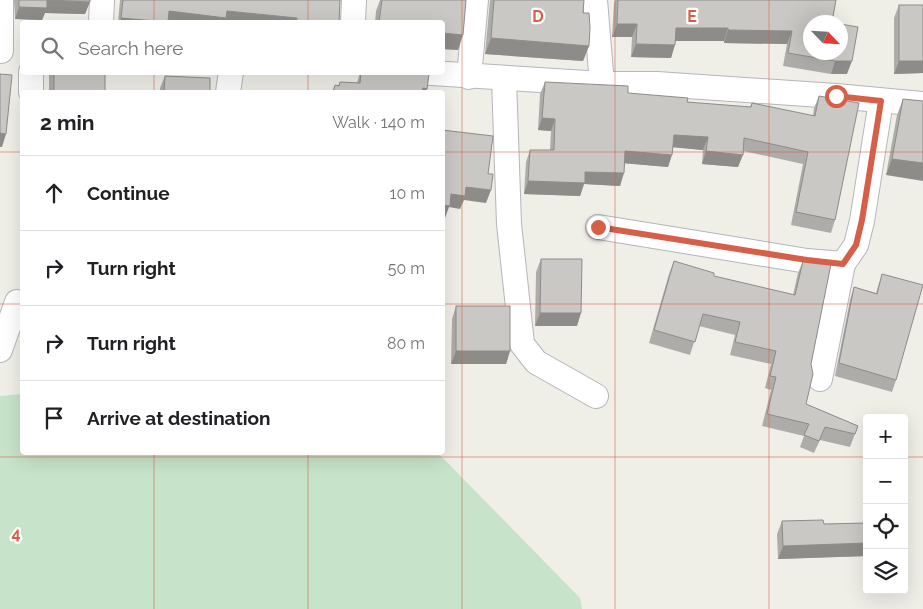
<!DOCTYPE html>
<html lang="en">
<head>
<meta charset="utf-8">
<style>
  :root { --surface:#fff; --page:#f6f6f6; --text:#202124; --muted:#757577; --line:#e0e0e0 }
  body { margin:0; font-family:Raleway,sans-serif; background:var(--page); color:var(--text) }
  .controls { position:absolute; right:15px; bottom:15px; display:grid; overflow:hidden; border-radius:5px; box-shadow:0 5px 20px #0002 }
  .controls button { width:45px; height:45px; display:grid; place-items:center; padding:0; border:0; border-bottom:1px solid var(--line); background:var(--surface); color:var(--text); font:25px sans-serif }
  .compass { position:absolute; left:803px; top:15px; width:45px; height:45px; border-radius:50%; background:var(--surface); box-shadow:0 5px 20px #0002; rotate:115deg }
  .stop { position:absolute; width:15px; height:15px; margin:-11px; border:4px solid #d55f47; border-radius:50%; background:#fff }
  .stop.end { background:#d55f47; border-color:#fff; box-shadow:0 1px 5px #0008 }
  .list { margin:0; padding:0; list-style:none }
  h2 { display:flex; justify-content:space-between; align-items:center; height:65px; margin:0; padding:0 20px; font-size:21px }
  h2 small { font-size:16px; font-weight:400; color:var(--muted) }
  .list li { display:grid; grid-template-columns:32px 1fr auto; gap:15px; align-items:center; box-sizing:border-box; height:75px; padding:0 20px; border-top:1px solid var(--line) }
  .list b { display:block; font-size:19px; white-space:nowrap }
  .list em { font-size:16px; font-style:normal; color:var(--muted) }
  .icon { flex:none; width:28px; height:28px; fill:none; stroke:currentColor; stroke-width:2; stroke-linecap:round; stroke-linejoin:round }
  .map { position:relative; flex:none; width:923px; height:609px; overflow:hidden }
  .search { position:absolute; background:var(--surface); box-shadow:0 5px 20px #0002; left:20px; top:20px; width:425px; height:55px; display:flex; align-items:center; gap:12px; box-sizing:border-box; padding:0 18px; border-radius:5px; color:var(--muted); font-size:19px }
  .panel { position:absolute; background:var(--surface); box-shadow:0 5px 20px #0002; left:20px; top:90px; width:425px; height:365px; border-radius:5px }
  .map>svg:first-child { display:block }
</style>
</head>
<body>
<div class="map">
<svg width="923" height="609" viewBox="0 0 923 609">
  <rect width="100%" height="100%" fill="#efeee7"/>
  <!-- green -->
  <polygon fill="#c7e3c9" points="22,394 22,452 438,453 580,598 582,609 0,609 0,396"/>
  <g fill="none" stroke-linecap="round" stroke-linejoin="round">
    <defs>
      <g id="minor">
        <polyline points="1,0 1,51"/>
        <polyline points="595,0 602,84"/>
        <polyline points="101,22 102,0"/>
        <polyline points="353,22 354,0"/>
        <polyline points="416,72 602,84 657,84 836,96 923,104"/>
        <polyline points="469,77 476,0"/>
        <polyline points="504,79 509,224 522,344 536,362 596,396"/>
        <polyline points="31,92 31,72"/>
        <polyline points="228,92 231,72"/>
        <polyline points="598,227 807,261 843,264 856,245 862,221 881,101"/>
        <polyline points="0,350 17,302"/>
        <polyline points="820,379 843,264"/>
      </g>
    </defs>
    <!-- minor casing -->
    <use href="#minor" stroke="#b4b6ba" stroke-width="26"/>
    <!-- minor -->
    <use href="#minor" stroke="#fff" stroke-width="24"/>
  </g>
  <!-- wall -->
  <g fill="#aeaca9">
    <polygon points="14,0 90,0 85,14 45,13 42,20 15,19"/>
    <polygon points="120,0 340,0 339,22 118,22"/>
    <polygon points="380,0 466,0 458,50 442,49 442,22 375,22 376,11"/>
    <polygon points="490,0 584,0 583,13 589,46 583,61 485,54"/>
    <polygon points="615,0 836,0 832,22 847,74 831,74 783,66 787,44 724,43 724,41 675,41 671,58 631,57 632,37 612,37 614,3"/>
    <polygon points="899,5 923,5 923,73 894,74 894,18"/>
    <rect x="49" y="72" width="56" height="20"/>
    <polygon points="360,72 422,72 427,89 426,92 332,92 335,85 338,86 340,82 357,83"/>
    <polygon points="165,76 210,92 160,92 160,88"/>
    <polygon points="545,82 687,102 750,107 752,103 813,116 814,108 819,96 835,220 831,233 791,225 803,164 743,151 738,167 702,164 703,150 673,147 668,167 625,163 620,186 584,184 580,196 524,194 526,162 530,150 550,150 551,131 538,130 540,94"/>
    <polygon points="903,99 923,101 886,175 897,115"/>
    <polygon points="541,259 577,326 535,326 536,272"/>
    <polygon points="674,261 714,276 793,295 798,273 803,261 811,364 806,404 858,426 850,447 820,440 814,453 800,447 804,436 762,426 771,390 765,388 771,364 730,355 735,335 699,326 690,355 649,343 669,274"/>
    <polygon points="882,274 896,380 892,392 835,376 850,300 854,287 876,293"/>
    <polygon points="456,306 510,351 506,364 451,364 452,319"/>
    <polygon points="782,521 824,524 867,523 867,556 778,559 777,534"/>
  </g>
  <!-- shaded-wall -->
  <g fill="#8d8c89">
    <polygon points="47,0 90,2 85,14 45,13 42,20 15,19 19,7"/>
    <polygon points="169,11 227,11 297,18 295,22 165,22"/>
    <polygon points="121,18 164,22 120,22"/>
    <polygon points="617,24 637,24 632,37 612,37"/>
    <polygon points="676,28 728,28 724,41 671,41"/>
    <polygon points="728,30 792,31 787,44 724,43"/>
    <polygon points="442,33 463,35 458,50 442,49"/>
    <polygon points="491,38 589,46 583,61 485,54"/>
    <polygon points="636,44 675,45 671,58 631,57"/>
    <polygon points="835,61 852,61 847,74 831,74"/>
    <polygon points="899,61 923,61 923,73 894,74"/>
    <polygon points="423,88 427,89 426,92 421,92"/>
    <polygon points="542,118 555,119 551,131 538,130"/>
    <polygon points="0,133 6,134 2,147 0,147"/>
    <polygon points="674,135 708,137 703,150 670,147"/>
    <polygon points="625,151 672,155 668,167 621,163"/>
    <polygon points="706,151 743,155 738,167 702,164"/>
    <polygon points="892,159 923,163 923,181 886,175"/>
    <polygon points="585,172 624,173 620,186 584,184 580,196 524,194 528,181"/>
    <polygon points="466,187 491,190 486,203 464,200 460,209 449,207 445,218 442,218 442,205 451,194"/>
    <polygon points="540,313 581,313 577,326 535,326"/>
    <polygon points="456,351 510,351 506,364 451,364"/>
    <polygon points="867,543 867,556 778,559 783,546"/>
  </g>
  <!-- building -->
  <g fill="#cac8c4" stroke="#8d8c89">
    <polygon points="19,0 90,0 90,2 47,0 47,8 19,7"/>
    <polygon points="123,0 340,0 339,22 297,22 297,18 227,11 226,18 169,11 168,22 121,18"/>
    <polygon points="382,0 466,0 463,35 442,33 442,22 379,22"/>
    <polygon points="494,0 584,0 583,13 589,13 590,27 589,46 491,38"/>
    <polygon points="618,0 836,0 832,22 810,22 810,52 840,52 840,24 858,27 852,61 835,61 788,53 792,31 728,30 728,28 676,28 675,45 636,44 637,24 617,24"/>
    <rect x="899" y="5" width="24" height="56"/>
    <rect x="54" y="72" width="51" height="20"/>
    <polygon points="361,72 422,72 429,74 427,89 423,88 422,92 333,92 335,85 339,86 340,82 360,83"/>
    <polygon points="0,74 12,75 6,134 0,133"/>
    <polygon points="165,76 210,78 210,92 164,92"/>
    <polygon points="545,82 628,86 628,93 688,98 687,102 751,107 752,103 815,116 819,96 859,103 835,220 796,212 808,152 744,138 743,155 706,151 708,137 674,135 672,155 625,151 624,173 585,172 585,183 528,181 530,150 554,150 555,119 542,118"/>
    <polygon points="903,99 923,101 923,163 892,159"/>
    <polygon points="442,130 493,136 488,174 493,174 491,190 466,187 465,196 451,194 450,206 442,205"/>
    <polygon points="541,259 582,259 581,313 540,313"/>
    <polygon points="674,261 714,273 714,276 795,295 803,261 831,264 811,364 813,374 806,404 858,426 855,434 825,427 819,441 804,435 809,424 767,414 776,377 770,376 776,351 735,342 740,322 703,314 695,342 654,330"/>
    <polygon points="882,274 923,285 896,380 839,363 854,287 877,294"/>
    <rect x="456" y="306" width="54" height="45"/>
    <polygon points="823,520 824,524 867,523 867,543 783,546 782,521"/>
  </g>
  <g fill="none" stroke-linecap="round" stroke-linejoin="round">
    <!-- route -->
    <polyline stroke="#d55f47" stroke-width="6" points="598,227 807,260 843,264 856,245 862,220 881,101 836,96"/>
  </g>
  <!-- grid -->
  <path fill="none" stroke="#d55f47" stroke-width="1" stroke-opacity="0.55" d="M154,0V22M308,0V22M462,0V609M615,0V609M769,0V609M154,72V92M308,72V92M0,152H22M442,152H923M0,304H22M442,304H923M154,452V609M308,452V609M0,457H867M904,457H923"/>
  <g font-size="16" text-anchor="middle" font-weight="bold" fill="#d55f47" stroke="#fff" stroke-width="4.5" stroke-linejoin="round" paint-order="stroke">
    <text x="538" y="22">D</text>
    <text x="692" y="22">E</text>
    <text x="16" y="539">4</text>
  </g>
</svg>
<div class="controls">
<button>+</button>
<button>−</button>
<button><svg class="icon" aria-label="locate" viewBox="0 0 24 24"><circle cx="12" cy="12" r="6"/><path d="M12 2v4M12 18v4M2 12h4M18 12h4"/></svg></button>
<button><svg class="icon" aria-label="layers" viewBox="0 0 24 24"><path d="M12 4l9 5-9 5-9-5zM3 14l9 5 9-5"/></svg></button>
</div>
<svg class="compass" viewBox="-18 -18 36 36"><path d="M0-13l5 13h-10z" fill="#e53935"/><path d="M0 13l5-13h-10z" fill="#757577"/></svg>
<div class="stop" style="left:836px;top:96px"></div>
<div class="stop end" style="left:598px;top:227px"></div>
<div class="search"><svg class="icon" aria-label="search" viewBox="0 0 24 24"><circle cx="10" cy="10" r="6"/><path d="M15 15l6 6"/></svg>Search here</div>
<section class="panel">
<h2>2 min<small>Walk · 140 m</small></h2>
<ul class="list">
<li><svg class="icon" aria-label="ahead" viewBox="0 0 24 24"><path d="M12 20V5M6 11l6-6 6 6"/></svg><div><b>Continue</b></div><em>10 m</em></li>
<li><svg class="icon" aria-label="right" viewBox="0 0 24 24"><path d="M7 20v-9h11M14 6l5 5-5 5"/></svg><div><b>Turn right</b></div><em>50 m</em></li>
<li><svg class="icon" aria-label="right" viewBox="0 0 24 24"><path d="M7 20v-9h11M14 6l5 5-5 5"/></svg><div><b>Turn right</b></div><em>80 m</em></li>
<li><svg class="icon" aria-label="arrive" viewBox="0 0 24 24"><path d="M6 21V4h12l-3 4 3 4H6"/></svg><div><b>Arrive at destination</b></div></li>
</ul>
</section>
</div>
</body>
</html>
